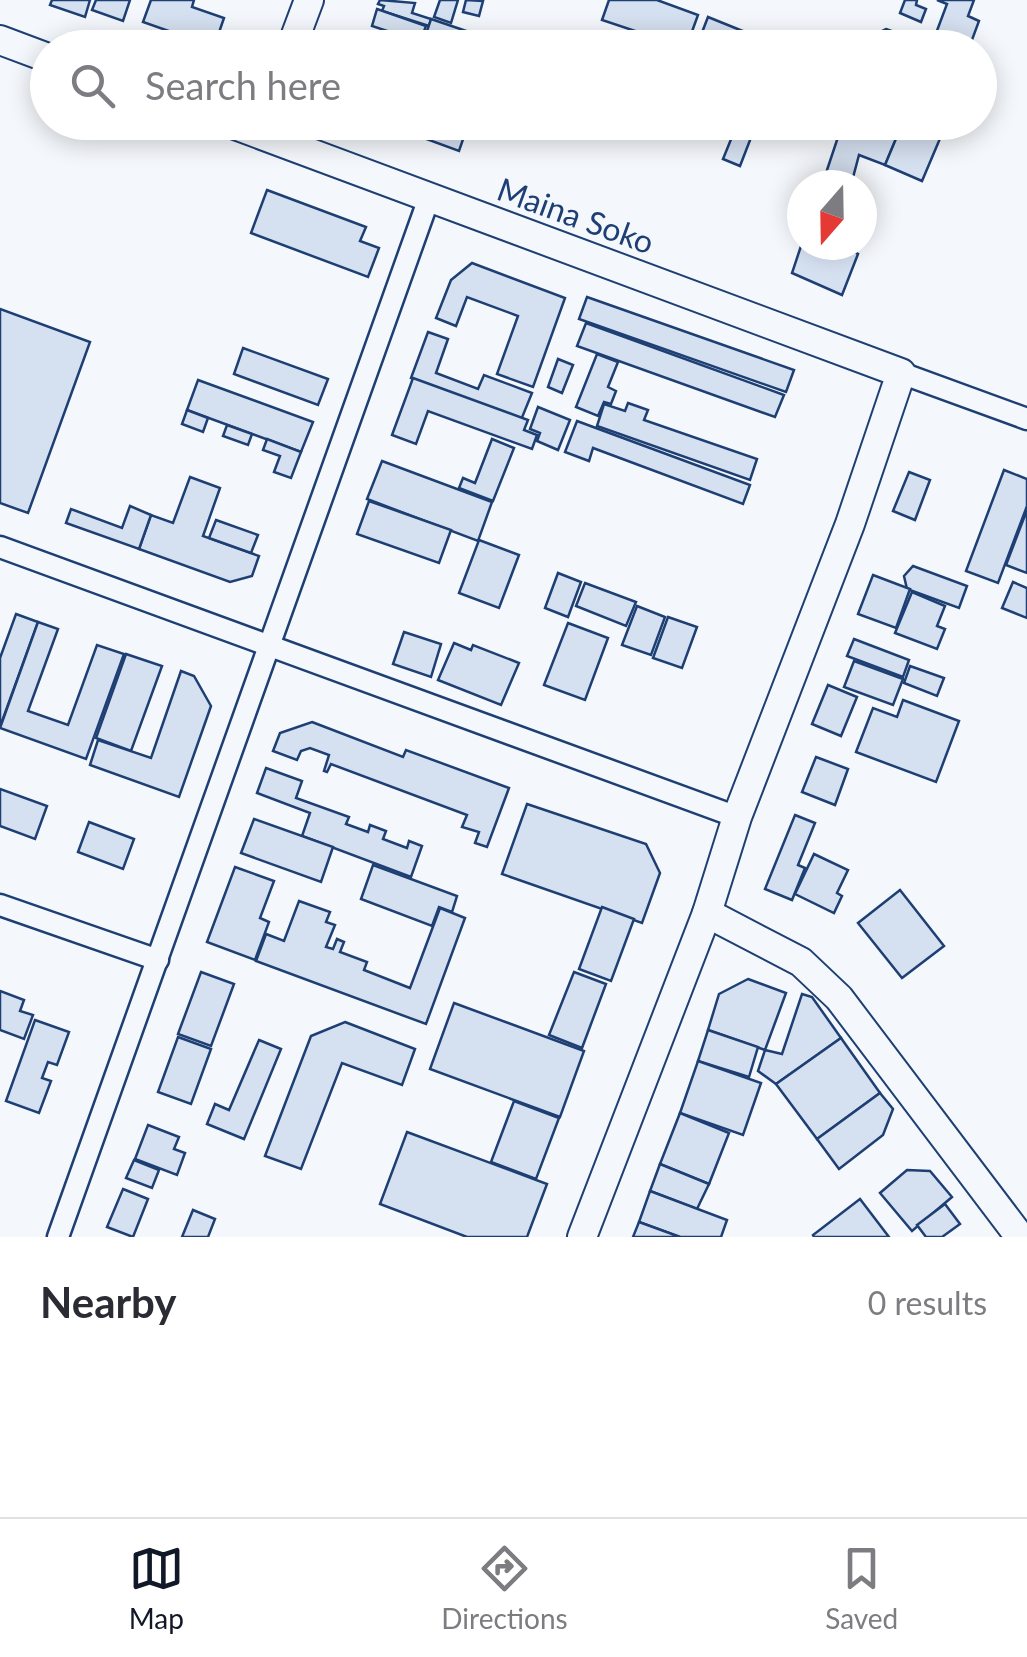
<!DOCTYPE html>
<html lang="en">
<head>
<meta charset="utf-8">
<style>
  :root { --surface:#fff; --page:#f7f7f7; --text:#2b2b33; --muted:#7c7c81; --line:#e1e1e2; --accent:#111827 }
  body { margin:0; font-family:Lato,sans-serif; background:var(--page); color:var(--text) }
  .compass { position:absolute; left:787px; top:170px; width:90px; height:90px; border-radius:50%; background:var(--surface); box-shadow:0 5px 25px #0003; rotate:200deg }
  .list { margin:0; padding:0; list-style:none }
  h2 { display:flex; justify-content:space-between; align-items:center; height:130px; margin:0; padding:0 40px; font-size:42px }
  h2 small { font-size:32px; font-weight:400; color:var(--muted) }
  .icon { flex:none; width:55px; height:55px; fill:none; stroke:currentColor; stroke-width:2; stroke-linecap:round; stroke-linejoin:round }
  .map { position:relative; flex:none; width:1027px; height:1237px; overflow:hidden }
  .search { position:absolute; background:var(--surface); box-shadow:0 5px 25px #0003; left:30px; right:30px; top:30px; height:110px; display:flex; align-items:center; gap:25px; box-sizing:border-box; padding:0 35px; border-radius:55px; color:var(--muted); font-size:38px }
  .sheet { height:280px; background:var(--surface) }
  nav { display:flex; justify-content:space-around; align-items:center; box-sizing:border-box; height:140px; border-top:2px solid var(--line); background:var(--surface); font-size:28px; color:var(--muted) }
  nav a { display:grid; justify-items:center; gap:5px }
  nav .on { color:var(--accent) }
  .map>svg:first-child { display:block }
</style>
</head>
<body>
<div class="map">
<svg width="1027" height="1237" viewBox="0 0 1027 1237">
  <rect width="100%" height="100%" fill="#f4f7fb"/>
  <!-- building -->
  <g fill="#d5e0f0" stroke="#1d3f73" stroke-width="2.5">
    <polygon points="52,0 90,0 85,17 50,5"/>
    <polygon points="96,0 130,0 123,21 92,10"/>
    <polygon points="151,0 194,0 192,7 224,18 214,47 143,22"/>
    <polygon points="380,0 415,3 412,13 431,19 429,26 382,11 384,6 378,4"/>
    <polygon points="440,0 458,0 451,23 434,17"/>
    <polygon points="466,0 483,1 479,16 463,12"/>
    <polygon points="609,0 657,0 698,15 686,48 602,20"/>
    <polygon points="905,0 917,0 916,5 926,9 921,22 900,13"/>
    <polygon points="937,0 974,0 968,16 979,21 969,48 935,36 947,4"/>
    <polygon points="377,9 426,26 420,42 372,26"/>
    <polygon points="708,17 760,38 756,48 696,48"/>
    <polygon points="431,19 484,37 480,48 465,48 426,34"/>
    <polygon points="886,29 905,36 903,42 918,48 878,48 869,44 872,36"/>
    <polygon points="773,33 792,35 787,48 767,48"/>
    <polygon points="792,35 823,48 787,48"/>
    <polygon points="355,36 390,48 351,48"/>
    <polygon points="401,122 469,122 459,151 399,129"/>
    <polygon points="738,122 757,122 740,166 723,159"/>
    <polygon points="843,122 903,122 885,165 859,155 851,185 822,185"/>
    <polygon points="903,122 947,122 922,181 885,165"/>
    <polygon points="267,190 366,227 360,241 379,248 368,277 251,233"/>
    <polygon points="802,243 845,245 858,254 842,295 792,273"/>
    <polygon points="472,263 565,298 533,387 497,374 518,316 467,297 456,326 436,318 451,280"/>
    <polygon points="587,297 794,370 786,392 579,319"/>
    <polygon points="0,309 90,342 28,513 0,503"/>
    <polygon points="586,323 784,395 775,417 577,346"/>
    <polygon points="428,332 448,339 436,373 478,389 484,375 532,393 521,420 411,378"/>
    <polygon points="243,348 328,379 318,405 234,374"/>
    <polygon points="597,354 618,362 608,387 616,391 611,404 604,402 598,416 576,407"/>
    <polygon points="558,359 573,365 562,393 548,387"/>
    <polygon points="413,378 528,420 524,430 537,435 532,449 428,411 416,444 392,435"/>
    <polygon points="198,380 313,422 301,452 187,410"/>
    <polygon points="628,403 648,410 644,420 757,459 750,480 597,426 604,404 625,411"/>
    <polygon points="538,407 570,420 558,450 537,441 540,433 530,429"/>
    <polygon points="187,410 208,418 203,432 182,424"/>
    <polygon points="577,421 750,485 743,504 593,448 589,461 565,452"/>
    <polygon points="227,425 252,434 248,445 223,436"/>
    <polygon points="267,439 301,452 291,478 274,472 280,456 263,450"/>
    <polygon points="492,439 514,448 493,501 459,488 463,478 475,483"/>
    <polygon points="382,461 492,502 478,541 367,499"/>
    <polygon points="1004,470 1027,479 1027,506 998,583 966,571"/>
    <polygon points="909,472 930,480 915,520 893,511"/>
    <polygon points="190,477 220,488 203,536 259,556 252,576 230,582 139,549 151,515 173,523"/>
    <polygon points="369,501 451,530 439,563 357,534"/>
    <polygon points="130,506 151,515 139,549 66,523 71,509 122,528"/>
    <polygon points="1027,510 1027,573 1006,565"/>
    <polygon points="216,520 258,535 251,553 209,538"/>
    <polygon points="479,540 519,555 499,608 459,593"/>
    <polygon points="913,566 967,586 959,608 907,589 904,576"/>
    <polygon points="558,573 581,582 568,617 545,608"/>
    <polygon points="873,575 910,589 896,628 858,614"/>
    <polygon points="1013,582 1027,588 1027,618 1002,608"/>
    <polygon points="585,583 636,602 626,626 576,606"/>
    <polygon points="912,592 945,606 937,626 945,629 937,649 895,633"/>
    <polygon points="637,606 665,617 651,655 622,645"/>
    <polygon points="16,614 38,622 0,727 0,658"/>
    <polygon points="668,617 697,627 682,668 653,658"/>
    <polygon points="38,622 58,629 28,711 68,725 97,645 124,654 86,759 0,728"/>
    <polygon points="568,623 608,638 585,700 544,685"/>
    <polygon points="404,632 441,644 431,677 393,664"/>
    <polygon points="854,639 909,660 903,677 847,656"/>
    <polygon points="454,643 471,650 473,645 519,663 501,705 438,680"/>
    <polygon points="126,654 162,666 131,751 96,738"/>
    <polygon points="854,661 903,679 893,705 844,687"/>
    <polygon points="910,666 944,678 937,696 904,683"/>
    <polygon points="181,671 194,676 211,706 179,797 90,765 98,740 151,758"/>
    <polygon points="828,685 857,697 841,736 812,724"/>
    <polygon points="903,700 959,721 936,782 856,752 873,708 897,717"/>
    <polygon points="312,722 403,757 406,750 509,788 487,847 475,843 479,832 462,827 467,815 331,764 327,772 324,771 329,755 310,748 301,751 297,760 273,751 280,733"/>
    <polygon points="816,757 848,769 835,805 802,792"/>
    <polygon points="266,768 302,781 296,798 349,817 346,824 368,832 370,825 386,831 383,839 407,848 409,841 422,846 411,877 302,836 310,813 257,793"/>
    <polygon points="0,789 47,806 35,839 0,826"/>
    <polygon points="527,804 646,844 660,873 642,923 502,874"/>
    <polygon points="795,815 815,823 798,865 805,868 792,900 765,889"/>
    <polygon points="254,819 333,847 321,882 241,853"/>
    <polygon points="89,822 134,839 123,869 78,852"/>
    <polygon points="814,854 848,870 837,893 842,896 834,913 795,894"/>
    <polygon points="373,865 457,896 452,912 439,907 432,926 361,899"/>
    <polygon points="235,867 274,881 260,918 269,922 255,960 207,942"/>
    <polygon points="900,890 944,946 902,978 858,923"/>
    <polygon points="299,901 330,912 326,922 335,925 326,947 333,949 337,939 344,942 340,952 367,962 364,970 410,988 440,908 465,918 426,1024 256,961 266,934 284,941"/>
    <polygon points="602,907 634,919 611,981 579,969"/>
    <polygon points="201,972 234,984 211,1046 178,1034"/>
    <polygon points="574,972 606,984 582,1048 549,1035"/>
    <polygon points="748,979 786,993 765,1050 708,1030 719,994"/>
    <polygon points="0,991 24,1000 20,1011 33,1015 24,1039 0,1030"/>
    <polygon points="802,994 812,997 841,1038 776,1084 758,1071 765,1050 782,1054"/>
    <polygon points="454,1003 584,1051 560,1117 430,1069"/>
    <polygon points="35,1020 69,1032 57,1065 48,1062 42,1078 51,1081 39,1113 6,1101"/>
    <polygon points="345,1022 415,1049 402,1085 342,1063 301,1169 265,1156 311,1036"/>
    <polygon points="708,1030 758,1047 749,1077 698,1061"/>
    <polygon points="178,1037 211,1049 191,1104 158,1092"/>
    <polygon points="841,1038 880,1093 817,1139 776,1084"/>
    <polygon points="259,1040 281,1049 244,1139 207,1124 215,1104 229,1110"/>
    <polygon points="698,1061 761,1083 743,1135 680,1113"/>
    <polygon points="880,1093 893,1109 883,1135 839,1169 817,1139"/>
    <polygon points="514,1101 559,1118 536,1179 491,1162"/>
    <polygon points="680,1113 729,1133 709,1184 660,1164"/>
    <polygon points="148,1125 179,1137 174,1149 185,1153 177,1175 135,1159"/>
    <polygon points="407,1132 547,1184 527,1237 467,1237 380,1204"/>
    <polygon points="134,1160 159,1170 152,1188 126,1178"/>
    <polygon points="660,1164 709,1184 697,1209 650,1191"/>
    <polygon points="907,1170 930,1171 952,1197 912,1231 880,1193"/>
    <polygon points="123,1189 148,1199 133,1237 107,1227"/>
    <polygon points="650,1191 727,1220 721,1237 680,1237 639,1222"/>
    <polygon points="860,1199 889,1237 814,1237 813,1235"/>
    <polygon points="945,1204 960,1224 942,1237 926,1237 917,1225"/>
    <polygon points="193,1210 215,1219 208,1237 182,1237"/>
    <polygon points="639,1222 680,1237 633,1237"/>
  </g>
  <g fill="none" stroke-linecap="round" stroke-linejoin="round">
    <defs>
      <g id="street">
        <polyline points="901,373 1027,419"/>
        <polyline points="0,547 737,817"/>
        <polyline points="0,905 158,960"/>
        <polyline points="58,1237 429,198"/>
      </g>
      <g id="secondary">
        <polyline points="0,40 48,58"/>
        <polyline points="291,48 309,0"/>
        <polyline points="227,122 901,373 850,524 737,817 707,913 582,1237"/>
        <polyline points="707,913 801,962 839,998 1020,1237"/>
      </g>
    </defs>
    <!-- street casing -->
    <use href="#street" stroke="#1d3f73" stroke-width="25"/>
    <!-- secondary casing -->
    <use href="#secondary" stroke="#1d3f73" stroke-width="32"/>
    <!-- street -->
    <use href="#street" stroke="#f4f7fb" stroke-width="20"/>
    <!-- secondary -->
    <use href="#secondary" stroke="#f4f7fb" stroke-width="28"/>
  </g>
  <g text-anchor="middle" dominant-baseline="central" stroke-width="8" stroke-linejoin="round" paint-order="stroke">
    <!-- street labels -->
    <g font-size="32" fill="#1d3f73" stroke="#f4f7fb">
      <text transform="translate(576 215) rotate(20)">Maina Soko</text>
    </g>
  </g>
</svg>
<svg class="compass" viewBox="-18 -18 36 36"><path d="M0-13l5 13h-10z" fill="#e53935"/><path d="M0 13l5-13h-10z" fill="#7c7c81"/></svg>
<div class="search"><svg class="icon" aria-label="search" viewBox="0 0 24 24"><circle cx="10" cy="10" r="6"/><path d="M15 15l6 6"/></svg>Search here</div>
</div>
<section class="sheet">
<h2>Nearby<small>0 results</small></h2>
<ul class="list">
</ul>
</section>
<nav>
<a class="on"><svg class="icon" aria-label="map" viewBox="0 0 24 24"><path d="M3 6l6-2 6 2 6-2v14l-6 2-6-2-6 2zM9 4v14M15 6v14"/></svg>Map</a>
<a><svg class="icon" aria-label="directions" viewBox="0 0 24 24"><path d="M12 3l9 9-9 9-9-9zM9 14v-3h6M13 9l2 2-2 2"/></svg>Directions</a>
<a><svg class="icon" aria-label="saved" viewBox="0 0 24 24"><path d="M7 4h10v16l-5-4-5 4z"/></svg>Saved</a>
</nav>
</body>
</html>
